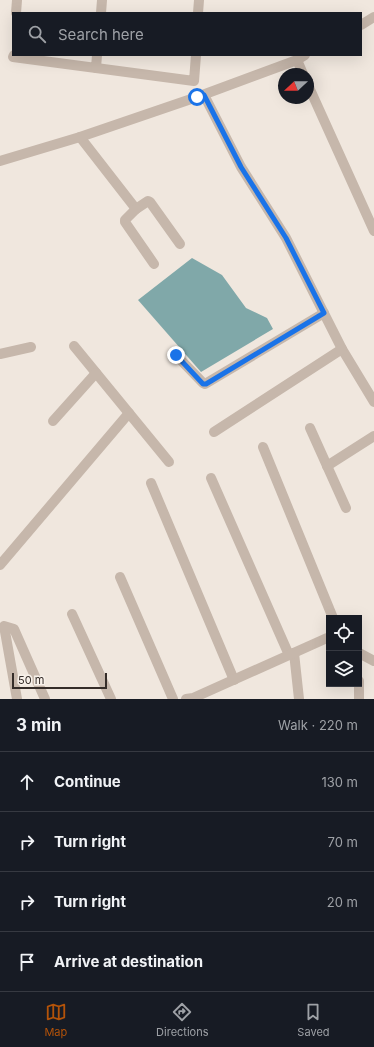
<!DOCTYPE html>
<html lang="en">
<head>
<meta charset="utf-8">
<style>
  :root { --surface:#171b24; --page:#20242c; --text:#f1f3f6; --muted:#9ea1a6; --line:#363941; --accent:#b45309 }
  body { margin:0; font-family:Inter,sans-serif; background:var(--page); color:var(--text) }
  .controls { position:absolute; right:12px; bottom:12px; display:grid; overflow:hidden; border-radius:0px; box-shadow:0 4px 16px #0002 }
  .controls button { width:36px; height:36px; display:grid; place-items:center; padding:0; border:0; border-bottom:1px solid var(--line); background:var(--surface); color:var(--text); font:20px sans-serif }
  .compass { position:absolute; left:278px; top:68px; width:36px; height:36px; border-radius:50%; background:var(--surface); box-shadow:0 4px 16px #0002; rotate:248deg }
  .scale { position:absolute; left:12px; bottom:10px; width:95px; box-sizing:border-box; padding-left:4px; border:2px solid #352d29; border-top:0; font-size:11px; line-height:14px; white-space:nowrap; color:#352d29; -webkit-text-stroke:3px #f8f1ea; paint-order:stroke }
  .stop { position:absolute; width:12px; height:12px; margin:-9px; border:3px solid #1a73e8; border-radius:50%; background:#fff }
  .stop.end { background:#1a73e8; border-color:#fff; box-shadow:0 1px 4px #0008 }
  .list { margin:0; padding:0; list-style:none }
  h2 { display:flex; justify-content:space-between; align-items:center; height:52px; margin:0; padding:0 16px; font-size:17px }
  h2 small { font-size:13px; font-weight:400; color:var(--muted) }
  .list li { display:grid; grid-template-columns:26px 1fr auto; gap:12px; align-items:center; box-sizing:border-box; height:60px; padding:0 16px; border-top:1px solid var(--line) }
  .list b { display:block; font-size:15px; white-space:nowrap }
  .list em { font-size:13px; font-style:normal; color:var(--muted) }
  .icon { flex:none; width:22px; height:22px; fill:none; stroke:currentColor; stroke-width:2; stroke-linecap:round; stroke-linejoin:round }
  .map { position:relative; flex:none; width:374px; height:699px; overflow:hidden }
  .search { position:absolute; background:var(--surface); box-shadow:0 4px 16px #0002; left:12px; right:12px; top:12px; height:44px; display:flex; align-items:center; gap:10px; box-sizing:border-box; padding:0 14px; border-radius:0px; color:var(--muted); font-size:15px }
  .sheet { height:292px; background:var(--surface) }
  nav { display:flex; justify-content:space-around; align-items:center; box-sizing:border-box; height:56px; border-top:1px solid var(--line); background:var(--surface); font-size:11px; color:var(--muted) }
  nav a { display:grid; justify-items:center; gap:2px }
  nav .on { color:var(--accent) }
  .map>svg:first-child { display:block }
</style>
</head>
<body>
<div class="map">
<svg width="374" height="699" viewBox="0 0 374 699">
  <rect width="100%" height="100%" fill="#f0e7de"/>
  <!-- water -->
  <polygon fill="#80a8a9" points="192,258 222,275 246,308 267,318 273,329 201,372 138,300"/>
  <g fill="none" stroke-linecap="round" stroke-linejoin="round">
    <!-- minor -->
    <g stroke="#c6b7ab" stroke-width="10">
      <polyline points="16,13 17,0"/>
      <polyline points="101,13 102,0"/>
      <polyline points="198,13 199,0"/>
      <polyline points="361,25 374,17"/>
      <polyline points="14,55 13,57 96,68 97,55"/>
      <polyline points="297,60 303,74"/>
      <polyline points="96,68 194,81 196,55"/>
      <polyline points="308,85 374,231"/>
      <polyline points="204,95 241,167 286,238 342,349 374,402"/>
      <polyline points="80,137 136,209 148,201 150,202 180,244"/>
      <polyline points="0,161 80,137 197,97 297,60 305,55"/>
      <polyline points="136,209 125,220 125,222 154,264"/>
      <polyline points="74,346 169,462"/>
      <polyline points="0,354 31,347"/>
      <polyline points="176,355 203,383 205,384 324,313"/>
      <polyline points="53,421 96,373"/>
      <polyline points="310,428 346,508"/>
      <polyline points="214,432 342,349"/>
      <polyline points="263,447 333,618"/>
      <polyline points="327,466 374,436"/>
      <polyline points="211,478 289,655"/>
      <polyline points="151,483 234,680"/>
      <polyline points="0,565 129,413"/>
      <polyline points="120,577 173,699"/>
      <polyline points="72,614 111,699"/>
      <polyline points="294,653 299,699"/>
      <polyline points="359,653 374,661"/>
      <polyline points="359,681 359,699"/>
      <polyline points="17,699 4,626 14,629 45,699"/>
      <polyline points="186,699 193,698 327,638 329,638"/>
    </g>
  </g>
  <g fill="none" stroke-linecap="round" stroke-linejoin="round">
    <!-- route -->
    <polyline stroke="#1a73e8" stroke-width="5" points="176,355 203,384 206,384 324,313 286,238 241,167 204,95 197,97"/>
  </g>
</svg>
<div class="controls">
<button><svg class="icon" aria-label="locate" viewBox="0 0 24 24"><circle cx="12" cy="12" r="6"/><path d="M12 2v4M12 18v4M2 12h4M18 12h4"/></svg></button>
<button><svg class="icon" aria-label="layers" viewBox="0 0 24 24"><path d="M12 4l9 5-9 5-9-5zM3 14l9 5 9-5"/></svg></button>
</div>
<svg class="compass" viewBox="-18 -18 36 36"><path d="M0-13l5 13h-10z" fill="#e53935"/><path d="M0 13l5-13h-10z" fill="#9ea1a6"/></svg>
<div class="scale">50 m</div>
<div class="stop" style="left:197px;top:97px"></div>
<div class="stop end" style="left:176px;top:355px"></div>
<div class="search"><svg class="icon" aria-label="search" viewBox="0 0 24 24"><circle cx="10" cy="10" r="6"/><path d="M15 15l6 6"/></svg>Search here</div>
</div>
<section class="sheet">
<h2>3 min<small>Walk · 220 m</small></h2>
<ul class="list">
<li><svg class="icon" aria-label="ahead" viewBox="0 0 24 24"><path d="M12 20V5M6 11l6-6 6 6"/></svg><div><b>Continue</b></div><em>130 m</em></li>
<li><svg class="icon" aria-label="right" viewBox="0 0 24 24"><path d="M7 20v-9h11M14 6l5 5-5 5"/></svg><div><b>Turn right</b></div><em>70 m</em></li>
<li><svg class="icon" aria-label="right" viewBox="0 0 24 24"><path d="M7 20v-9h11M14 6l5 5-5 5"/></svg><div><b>Turn right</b></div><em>20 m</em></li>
<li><svg class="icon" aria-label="arrive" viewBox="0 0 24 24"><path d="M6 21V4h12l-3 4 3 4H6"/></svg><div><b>Arrive at destination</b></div></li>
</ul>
</section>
<nav>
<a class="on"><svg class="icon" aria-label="map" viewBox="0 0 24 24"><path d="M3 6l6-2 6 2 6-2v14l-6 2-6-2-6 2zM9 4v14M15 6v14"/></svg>Map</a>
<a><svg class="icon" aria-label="directions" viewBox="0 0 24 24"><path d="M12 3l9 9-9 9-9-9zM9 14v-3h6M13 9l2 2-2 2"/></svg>Directions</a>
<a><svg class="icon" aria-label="saved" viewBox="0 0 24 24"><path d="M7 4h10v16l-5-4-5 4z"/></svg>Saved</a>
</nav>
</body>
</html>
